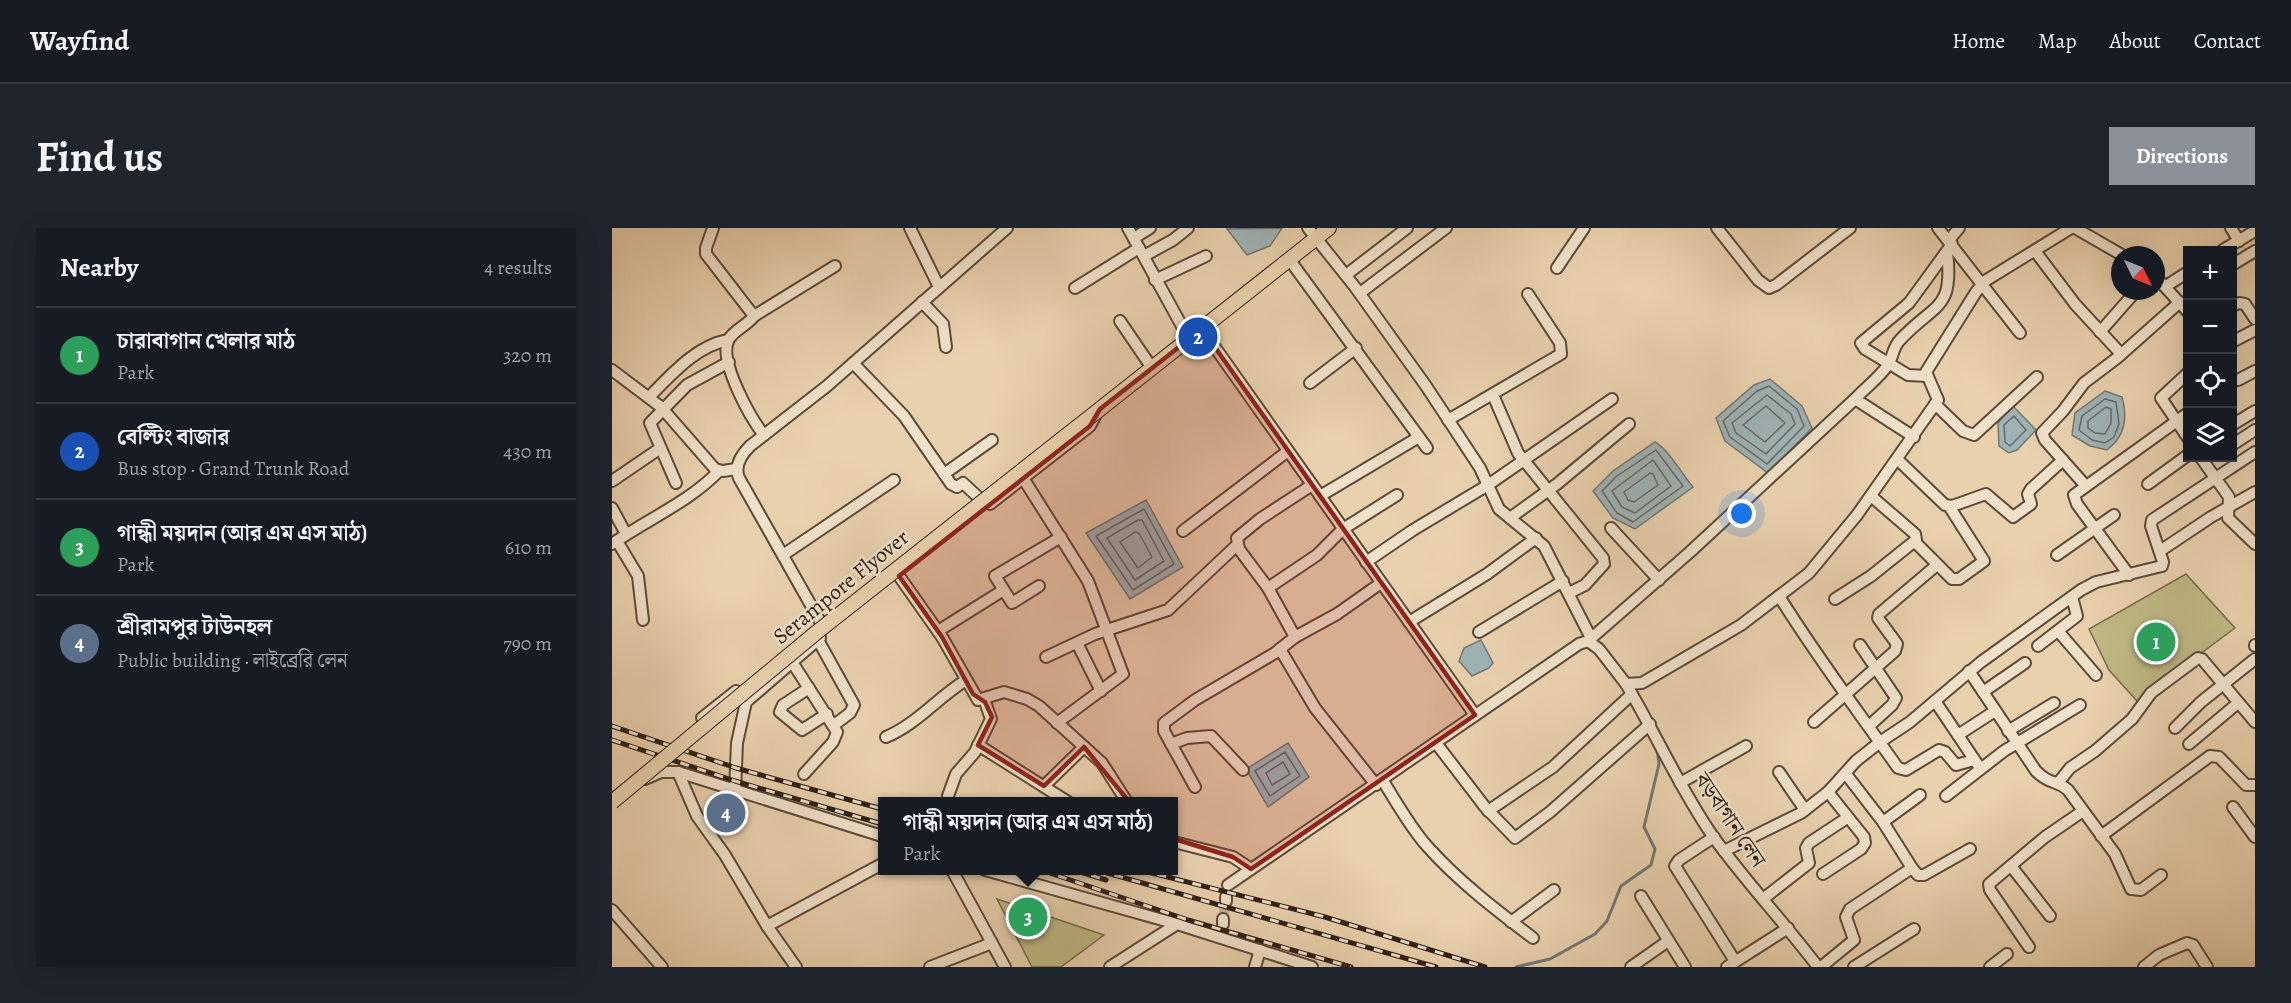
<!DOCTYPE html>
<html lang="en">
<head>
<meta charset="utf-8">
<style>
  :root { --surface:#171b24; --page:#20242c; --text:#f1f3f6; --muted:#9ea1a6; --line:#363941; --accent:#8c9099 }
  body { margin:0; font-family:Alegreya,"Noto Serif Bengali",serif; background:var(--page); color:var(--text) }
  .controls { position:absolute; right:18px; top:18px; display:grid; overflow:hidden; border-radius:0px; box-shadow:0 6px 24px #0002 }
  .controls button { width:54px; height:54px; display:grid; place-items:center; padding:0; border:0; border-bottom:2px solid var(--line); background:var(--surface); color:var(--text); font:30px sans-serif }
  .compass { position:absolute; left:1499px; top:18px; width:54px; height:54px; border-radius:50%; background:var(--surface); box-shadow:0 6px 24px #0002; rotate:133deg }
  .you { position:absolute; left:1130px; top:286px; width:21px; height:21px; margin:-15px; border:4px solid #fff; border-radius:50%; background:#1a73e8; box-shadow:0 0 0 9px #1a73e833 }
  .badge { display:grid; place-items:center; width:39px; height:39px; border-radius:50%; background:var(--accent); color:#fff; font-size:20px; font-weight:700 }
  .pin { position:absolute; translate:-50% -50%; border:3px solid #fff; box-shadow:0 2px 6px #0006 }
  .popup { position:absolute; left:266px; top:569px; width:300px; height:78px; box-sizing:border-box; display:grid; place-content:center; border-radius:0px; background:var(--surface); filter:drop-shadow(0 2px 4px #0005); font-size:20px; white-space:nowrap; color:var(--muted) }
  .popup b { font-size:22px; color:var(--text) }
  .popup::after { content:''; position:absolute; left:50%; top:100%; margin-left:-12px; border:12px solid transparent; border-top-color:var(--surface) }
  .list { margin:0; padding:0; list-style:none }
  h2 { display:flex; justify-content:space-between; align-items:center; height:78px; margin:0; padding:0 24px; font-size:26px }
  h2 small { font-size:20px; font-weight:400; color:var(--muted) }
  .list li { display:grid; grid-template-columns:39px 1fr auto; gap:18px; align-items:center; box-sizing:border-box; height:96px; padding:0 24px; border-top:2px solid var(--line) }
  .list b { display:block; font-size:22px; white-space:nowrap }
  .list p { margin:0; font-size:20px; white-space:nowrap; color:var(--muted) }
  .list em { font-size:20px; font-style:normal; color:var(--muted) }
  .icon { flex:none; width:33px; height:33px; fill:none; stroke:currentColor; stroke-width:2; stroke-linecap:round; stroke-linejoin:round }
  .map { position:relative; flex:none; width:1643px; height:739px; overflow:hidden; border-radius:0px }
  header { display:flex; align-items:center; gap:36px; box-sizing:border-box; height:84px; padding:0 30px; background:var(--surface); border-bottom:2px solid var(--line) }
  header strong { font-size:28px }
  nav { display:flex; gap:33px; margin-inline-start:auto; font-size:21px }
  .intro { display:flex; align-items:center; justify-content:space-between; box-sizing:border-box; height:144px; padding:0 36px }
  h1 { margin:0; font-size:42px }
  .button { padding:15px 27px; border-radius:0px; background:var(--accent); color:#fff; font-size:21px; font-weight:700 }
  main { display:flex; gap:36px; padding:0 36px }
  aside { flex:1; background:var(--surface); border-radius:0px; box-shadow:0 6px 24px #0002 }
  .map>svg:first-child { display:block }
</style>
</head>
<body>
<header>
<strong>Wayfind</strong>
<nav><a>Home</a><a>Map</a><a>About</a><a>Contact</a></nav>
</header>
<div class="intro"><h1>Find us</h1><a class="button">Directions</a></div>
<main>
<aside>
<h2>Nearby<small>4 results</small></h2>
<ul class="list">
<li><span class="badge" style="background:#2e9e5b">1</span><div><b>চারাবাগান খেলার মাঠ</b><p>Park</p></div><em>320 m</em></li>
<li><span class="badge" style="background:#1a4fb4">2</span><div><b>বেল্টিং বাজার</b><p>Bus stop · Grand Trunk Road</p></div><em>430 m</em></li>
<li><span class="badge" style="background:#2e9e5b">3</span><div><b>গান্ধী ময়দান (আর এম এস মাঠ)</b><p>Park</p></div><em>610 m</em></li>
<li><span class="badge" style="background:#5c6f8a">4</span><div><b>শ্রীরামপুর টাউনহল</b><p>Public building · লাইব্রেরি লেন</p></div><em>790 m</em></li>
</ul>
</aside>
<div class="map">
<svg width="1643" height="739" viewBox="0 0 1643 739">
  <rect width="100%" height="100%" fill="#ead1ae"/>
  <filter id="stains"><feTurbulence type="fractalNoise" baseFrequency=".00333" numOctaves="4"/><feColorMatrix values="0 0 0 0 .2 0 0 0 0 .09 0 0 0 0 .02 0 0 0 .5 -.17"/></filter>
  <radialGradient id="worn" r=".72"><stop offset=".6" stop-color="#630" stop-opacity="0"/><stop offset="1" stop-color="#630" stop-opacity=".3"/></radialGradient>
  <!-- green -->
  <g fill="#bfb985" stroke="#766c4c" stroke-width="1.5">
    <polygon points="1574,346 1623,400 1525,473 1497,442 1477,401"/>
    <polygon points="385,671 492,707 449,739 420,739"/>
  </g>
  <!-- water -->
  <g fill="#9fb4b7" stroke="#717876" stroke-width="1.5">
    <polygon points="670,0 658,18 635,27 615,1"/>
    <polygon points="1158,151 1190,178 1200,200 1156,245 1113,213 1104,190 1142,157"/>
    <path d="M1493,163L1510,169C1516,191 1513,208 1495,222L1478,218L1460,207L1463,185Z"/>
    <polygon points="1400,177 1424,202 1405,222 1397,225 1387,218 1386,195"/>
    <path d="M1043,214C1057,222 1070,246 1081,259L1023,301L1001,290L981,263L1001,243Z"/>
    <polygon points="534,272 571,339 518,371 474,305"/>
    <polygon points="869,412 881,435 877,440 860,448 847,433 852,420"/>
    <polygon points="676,515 697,549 656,579 634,541"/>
  </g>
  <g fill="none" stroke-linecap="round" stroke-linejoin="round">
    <!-- shore -->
    <g stroke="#666966" stroke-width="1.5">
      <polygon points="1157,158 1185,181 1192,198 1155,236 1118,209 1111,193 1145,163"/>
      <polygon points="1155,167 1179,186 1183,196 1154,226 1124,205 1120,195"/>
      <polygon points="1493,171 1504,174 1507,196 1502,209 1493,215 1480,212 1467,202 1470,188"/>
      <polygon points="1154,178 1173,195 1153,214 1131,197"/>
      <polygon points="1494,179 1499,181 1499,195 1493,206 1483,205 1476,200 1476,193"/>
      <polygon points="1402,188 1414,202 1398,218 1393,214 1392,197"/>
      <polygon points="1044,222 1071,258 1021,294 1005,285 990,263 1005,248"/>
      <polygon points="1041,232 1059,258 1023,285 1010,279 1000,263"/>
      <polygon points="1038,245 1041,246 1046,257 1022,274 1016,272 1012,264"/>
      <polygon points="532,281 562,336 521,362 484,308"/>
      <polygon points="526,292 530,292 552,333 523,352 495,310"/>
      <polygon points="523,304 527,305 540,329 526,340 508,314"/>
      <polygon points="673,524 688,548 658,568 643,543"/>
      <polygon points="671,534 678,546 660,557 654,545"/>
    </g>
    <!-- stream -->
    <polyline stroke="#717876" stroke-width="3" points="904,739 938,731 983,706 995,693 1009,658 1039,637 1043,621 1032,599 1047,536 1045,521"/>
    <!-- minor-tunnel -->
    <polyline stroke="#c4ad8f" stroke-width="10" stroke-dasharray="10 5" stroke-linecap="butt" points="611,691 614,673"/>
    <defs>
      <g id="minor">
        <path d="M101,0L94,20V26L142,88C136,97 120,103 116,113C107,134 139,191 152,207"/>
        <polyline points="298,0 327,59"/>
        <polyline points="516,0 577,111"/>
        <polyline points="696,0 743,59 814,158 868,240 887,281 932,318 979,410"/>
        <polyline points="1105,0 1146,52 1157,60 1164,57 1238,0"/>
        <polyline points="1326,0 1408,105"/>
        <polyline points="1463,0 1510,27"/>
        <polyline points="1619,0 1627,13"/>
        <polyline points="522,10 538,0"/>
        <polyline points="1337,12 1347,0"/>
        <polyline points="1611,22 1641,4"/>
        <polyline points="1423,23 1463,76 1509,126"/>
        <polyline points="532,28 561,12 576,0"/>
        <polyline points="677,31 815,220"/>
        <polyline points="1620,37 1643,23"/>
        <polyline points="945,40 972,0"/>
        <polyline points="734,47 795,0"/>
        <polyline points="1544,49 1576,84"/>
        <polyline points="543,52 594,28"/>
        <polyline points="1554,58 1576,44"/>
        <polyline points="463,60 527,20"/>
        <polyline points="748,65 834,0"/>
        <polyline points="310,74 331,96 334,119"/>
        <polyline points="1620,78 1627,75 1633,76 1643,91"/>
        <polyline points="142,88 223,38"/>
        <polyline points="508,93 540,140"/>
        <polyline points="590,101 863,487"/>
        <polyline points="1488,104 1524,63"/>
        <polyline points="1620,114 1643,102"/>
        <polyline points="241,135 292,188 339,256 345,259 351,255 366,269"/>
        <polyline points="0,142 49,179 103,241 111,243 124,241"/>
        <polyline points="1576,145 1549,170 1576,210"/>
        <polyline points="1315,148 1296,147 1253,121 1249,115 1297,75 1340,16"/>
        <polyline points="1620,151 1626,152 1643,143"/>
        <polyline points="698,155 744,120"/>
        <polyline points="881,167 906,225 991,330 992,336 973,357 957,365"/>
        <path d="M38,168C60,146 84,118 116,112"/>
        <path d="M1243,171C1253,160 1267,150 1276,137C1281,129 1281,119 1288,112C1323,74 1342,84 1335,23"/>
        <polyline points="1323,176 1351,203 1362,207 1425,149"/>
        <polyline points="836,192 949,126 948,115 916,66"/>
        <polyline points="1620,197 1643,183"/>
        <polyline points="1620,217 1643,202"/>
        <polyline points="1589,230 1617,269 1616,290 1643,316"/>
        <polyline points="1285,231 1333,277 1340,278 1374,266 1401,289 1419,276 1416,266 1419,261 1451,232"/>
        <polyline points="332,246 380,212"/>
        <polyline points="411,250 476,353 511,446 445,495"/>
        <polyline points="0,253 47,221"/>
        <polyline points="64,255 38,195 75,157 117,134"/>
        <polyline points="1536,256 1576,227"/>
        <polyline points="1473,257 1433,212 1430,205 1451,183 1472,155 1505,130 1568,74"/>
        <polyline points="708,268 807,209"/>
        <polyline points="378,276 478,198 486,183"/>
        <polyline points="0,280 14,306"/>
        <polyline points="898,290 945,256 1017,196"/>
        <polyline points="999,300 1047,352"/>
        <polyline points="571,303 676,223"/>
        <polyline points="5,313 26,348 31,392"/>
        <polyline points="1303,314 1340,351 1347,351 1372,333 1337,278"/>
        <path d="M0,316C36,291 77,274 107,243"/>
        <polyline points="1548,323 1599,289 1643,264"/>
        <polyline points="171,327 282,252"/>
        <polyline points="1445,327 1502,287"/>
        <polyline points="754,334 801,302 876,257 1000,171"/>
        <polyline points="1517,347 1465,276 1462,267 1576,185"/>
        <polyline points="287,348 330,409 366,472 392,464 415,471 427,478 490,535 515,574"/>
        <polyline points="427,358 400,375 383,348 449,309"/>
        <polyline points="656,360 627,321 625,310 648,291 700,257"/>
        <path d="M1167,368C1204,428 1246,483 1286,540L1294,542L1327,522L1333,524L1344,537L1362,532"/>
        <polyline points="1223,371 1259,348 1304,312 1303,306 1259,268"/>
        <polyline points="797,394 875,346 924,310"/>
        <path d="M209,395L127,250C122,238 129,227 138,218L215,158L395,0"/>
        <polyline points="326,403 390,363"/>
        <polyline points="1446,403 1484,447"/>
        <polyline points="867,404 951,353"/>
        <polyline points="683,409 725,386 769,355"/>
        <polyline points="206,412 242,477 238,485 222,497"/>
        <polyline points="976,413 1078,324 1243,171 1302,209"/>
        <polyline points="465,415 489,463"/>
        <polyline points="1248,417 1284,470 1280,477 1257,498"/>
        <polyline points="1643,417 1643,418"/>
        <polyline points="1426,418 1465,388 1460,369"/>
        <polyline points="668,421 703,480 764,557"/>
        <polyline points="434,429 483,406 556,382 625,317"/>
        <polyline points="180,434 225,504 221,514 192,546"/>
        <path d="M1357,443L1424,543C1439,558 1444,551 1456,562L1503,626L1519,661L1529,662L1549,647"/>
        <path d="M1014,456C1044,506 1067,559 1100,607C1133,653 1172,694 1206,739"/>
        <polyline points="197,460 171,477 168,484 190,502 215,486"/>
        <polyline points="1371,464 1413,435"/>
        <polyline points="1323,473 1366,537"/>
        <polyline points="90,490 124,463"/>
        <polyline points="1202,494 1283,423 1285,416 1266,390 1267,386 1325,337"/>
        <polyline points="1563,500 1589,474 1643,431"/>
        <polyline points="1396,503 1442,475"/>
        <polyline points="1346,507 1383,483"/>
        <path d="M274,509C305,496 325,470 354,452"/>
        <polyline points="824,515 873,579 903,610 938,584 1038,496"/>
        <polyline points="559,516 575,510 599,508 631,542"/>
        <polyline points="1577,516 1626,475"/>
        <polyline points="366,517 456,574"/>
        <polyline points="66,544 85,588 113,627 155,698 184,739"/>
        <polyline points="1167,544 1193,582"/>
        <polyline points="1234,546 1271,594 1300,640"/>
        <polyline points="33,551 49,544 66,544 270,608"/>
        <path d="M771,553C785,575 798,599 815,618C846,653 884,682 921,710"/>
        <polyline points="1068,555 1134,518"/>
        <polyline points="1446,555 1458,540 1483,523 1520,491 1539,465 1586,430 1590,431 1643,494"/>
        <polyline points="432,558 472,519"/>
        <polyline points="583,559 552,503 552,495 583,472 663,425 683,409 656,360 705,327 731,301 785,267"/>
        <polyline points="123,563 125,515 134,474 208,410"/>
        <polyline points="336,568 344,546 363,524 379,491 372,471"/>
        <polyline points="1334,568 1392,523 1468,477"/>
        <polyline points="1621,579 1643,609"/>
        <polyline points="876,583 941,539 1020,466"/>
        <polyline points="1271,594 1308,567"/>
        <polyline points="1489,608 1598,528 1607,529 1634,557 1643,557"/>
        <polyline points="1102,609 1067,632 1063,638 1123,733"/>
        <polyline points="562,614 621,629 639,641"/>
        <polyline points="1112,623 1189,585 1216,564 1244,533 1268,514 1298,494 1369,434 1469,362 1484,354 1550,338 1551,334 1539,298 1540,292 1643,224"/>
        <polyline points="1399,638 1438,688"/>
        <polyline points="340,642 393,739"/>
        <polyline points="373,642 565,696"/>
        <polyline points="1211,646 1249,621 1253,615 1252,609 1216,564"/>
        <polyline points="616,657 967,416 976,413 987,421 1014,456 1030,455 1129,397 1197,345 1245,287 1326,172 1314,144 1364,64 1373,53 1459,0"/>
        <polyline points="1029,668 1073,739"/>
        <polyline points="1151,671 1197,635 1194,620 1197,615 1235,590"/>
        <polyline points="614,673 614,669"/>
        <polyline points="0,682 50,739"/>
        <polyline points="899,694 942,662"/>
        <polyline points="611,696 611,691"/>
        <polyline points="155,698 270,636"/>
        <polyline points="1417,719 1378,662 1377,656 1433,609 1471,583"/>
        <polyline points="318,739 380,715"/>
        <polyline points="498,739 565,696 700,739"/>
        <polyline points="643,739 648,722"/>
        <polyline points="1019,739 1056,713"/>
        <polyline points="1115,739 1176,700"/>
        <polyline points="1209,739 1242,712 1234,689 1238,681 1300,640 1306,647 1312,647 1358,621"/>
        <polyline points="1242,739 1302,701"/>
        <polyline points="1378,739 1395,726"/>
        <polyline points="1532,739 1547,727 1575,715 1581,717 1595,739"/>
      </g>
      <polyline id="major" points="488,181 717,0"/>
    </defs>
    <!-- minor casing -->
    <use href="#minor" stroke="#5c4b3a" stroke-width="14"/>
    <!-- major casing -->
    <use href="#major" stroke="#2d1e14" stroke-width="16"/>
    <!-- minor -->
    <use href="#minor" stroke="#f1e1ca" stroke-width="10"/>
    <!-- major -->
    <use href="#major" stroke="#ead1ae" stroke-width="14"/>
    <defs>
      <g id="rail">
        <polyline points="0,498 124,540 270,581"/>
        <polyline points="0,512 123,553 270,596"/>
        <polyline points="429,642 576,692 739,739"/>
        <polyline points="462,642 494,652"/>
        <polyline points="485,642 824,739"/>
        <polyline points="528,642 713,689 873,739"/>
      </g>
    </defs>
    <!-- rail casing -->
    <use href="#rail" stroke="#2d1e14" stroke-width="5"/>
    <!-- rail -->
    <use href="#rail" stroke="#f1e1ca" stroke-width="3" stroke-dasharray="9" stroke-linecap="butt"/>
    <defs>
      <polyline id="major-bridge" points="0,574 205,404 488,181"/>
    </defs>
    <!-- major-bridge casing -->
    <use href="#major-bridge" stroke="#2d1e14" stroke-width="16" stroke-linecap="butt"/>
    <!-- major-bridge -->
    <use href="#major-bridge" stroke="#ead1ae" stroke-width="14"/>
  </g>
  <!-- marked area -->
  <path fill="#8f2418" fill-opacity="0.2" stroke="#8f2418" stroke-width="4.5" stroke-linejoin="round" d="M590,101L863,487L639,641L621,629L543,605L472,519L432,558L366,517L380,489L373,474L361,466L330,409L287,348L478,198L488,181Z"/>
  <g text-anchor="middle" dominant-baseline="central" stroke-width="5" stroke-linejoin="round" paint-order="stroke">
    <!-- street labels -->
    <g font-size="22" fill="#2d1e14" stroke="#f1e1ca">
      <text transform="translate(229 359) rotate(-39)">Serampore Flyover</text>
      <text transform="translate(1118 592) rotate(56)">বড়বাগান লেন</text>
    </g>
  </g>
  <rect width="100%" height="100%" filter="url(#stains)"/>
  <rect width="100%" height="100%" fill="url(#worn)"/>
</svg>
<div class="controls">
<button>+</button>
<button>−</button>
<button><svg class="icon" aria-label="locate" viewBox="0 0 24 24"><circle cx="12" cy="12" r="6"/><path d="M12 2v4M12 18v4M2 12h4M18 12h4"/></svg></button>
<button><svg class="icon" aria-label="layers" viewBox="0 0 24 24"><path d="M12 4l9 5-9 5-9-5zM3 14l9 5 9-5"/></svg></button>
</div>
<svg class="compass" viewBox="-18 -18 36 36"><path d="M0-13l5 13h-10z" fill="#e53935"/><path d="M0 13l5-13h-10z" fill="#9ea1a6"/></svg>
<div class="you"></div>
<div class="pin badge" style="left:1544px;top:414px;background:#2e9e5b">1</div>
<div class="pin badge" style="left:586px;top:109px;background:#1a4fb4">2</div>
<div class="pin badge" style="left:416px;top:689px;background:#2e9e5b">3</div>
<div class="popup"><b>গান্ধী ময়দান (আর এম এস মাঠ)</b>Park</div>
<div class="pin badge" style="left:114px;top:585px;background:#5c6f8a">4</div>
</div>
</main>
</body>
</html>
